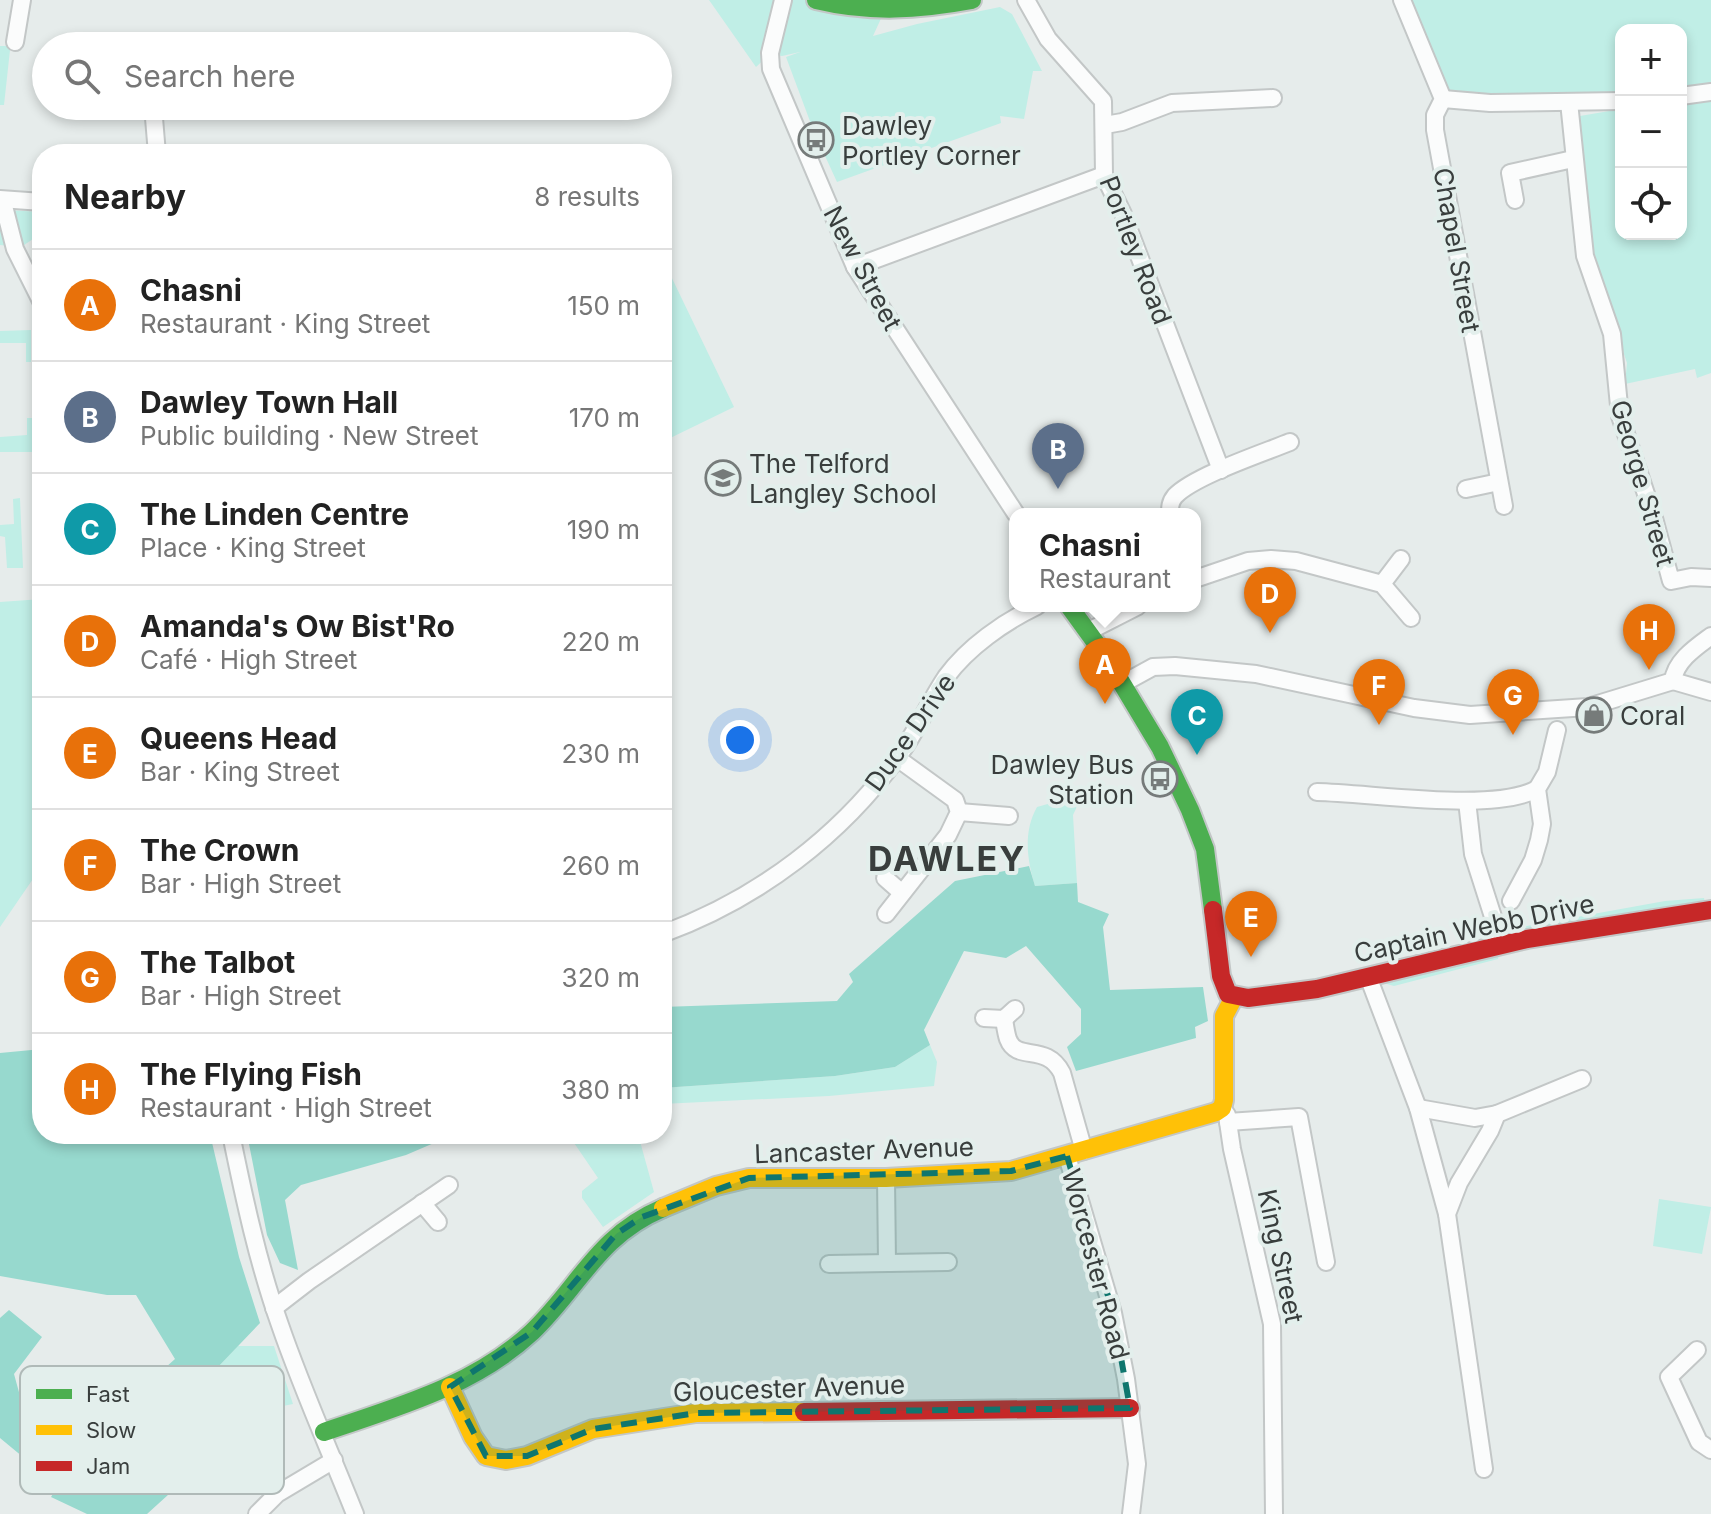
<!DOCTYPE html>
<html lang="en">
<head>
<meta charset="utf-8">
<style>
  :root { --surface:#fff; --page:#f6f6f6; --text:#222; --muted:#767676; --line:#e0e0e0; --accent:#0f766e }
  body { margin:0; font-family:Inter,sans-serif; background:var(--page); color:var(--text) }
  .controls { position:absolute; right:24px; top:24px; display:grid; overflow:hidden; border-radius:16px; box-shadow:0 4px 12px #0003 }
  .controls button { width:72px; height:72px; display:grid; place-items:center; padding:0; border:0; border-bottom:2px solid var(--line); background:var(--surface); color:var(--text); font:40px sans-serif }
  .you { position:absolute; left:740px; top:740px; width:28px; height:28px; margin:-20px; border:6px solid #fff; border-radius:50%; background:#1a73e8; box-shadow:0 0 0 12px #1a73e833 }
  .badge { display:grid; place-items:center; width:52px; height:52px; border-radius:50%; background:var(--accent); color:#fff; font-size:26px; font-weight:700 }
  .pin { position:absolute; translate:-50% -66px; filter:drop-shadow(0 2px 4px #0008) }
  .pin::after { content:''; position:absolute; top:42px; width:28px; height:24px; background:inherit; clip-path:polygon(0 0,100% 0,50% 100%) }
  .popup { position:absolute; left:1009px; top:508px; width:192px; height:104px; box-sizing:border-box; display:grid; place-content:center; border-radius:16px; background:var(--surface); filter:drop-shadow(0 2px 6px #0005); font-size:26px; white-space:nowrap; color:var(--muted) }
  .popup b { font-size:30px; color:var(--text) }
  .popup::after { content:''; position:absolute; left:50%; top:100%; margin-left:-16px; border:16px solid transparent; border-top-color:var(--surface) }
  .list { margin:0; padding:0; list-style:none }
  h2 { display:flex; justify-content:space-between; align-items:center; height:104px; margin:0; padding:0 32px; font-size:34px }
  h2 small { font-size:26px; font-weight:400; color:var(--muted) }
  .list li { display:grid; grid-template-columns:52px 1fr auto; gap:24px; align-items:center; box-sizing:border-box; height:112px; padding:0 32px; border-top:2px solid var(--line) }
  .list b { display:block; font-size:30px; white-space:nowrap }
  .list p { margin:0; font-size:26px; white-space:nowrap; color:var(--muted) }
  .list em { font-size:26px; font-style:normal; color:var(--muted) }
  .icon { flex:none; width:44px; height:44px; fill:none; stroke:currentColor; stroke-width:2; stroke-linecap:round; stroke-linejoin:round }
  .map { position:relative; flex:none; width:1711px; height:1514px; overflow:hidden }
  .search { position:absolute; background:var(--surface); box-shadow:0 4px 12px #0003; left:32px; top:32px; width:640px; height:88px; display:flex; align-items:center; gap:20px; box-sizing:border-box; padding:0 28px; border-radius:44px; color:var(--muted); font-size:30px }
  .panel { position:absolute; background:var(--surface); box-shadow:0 4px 12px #0003; left:32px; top:144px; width:640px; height:1000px; border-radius:32px }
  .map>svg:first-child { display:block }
</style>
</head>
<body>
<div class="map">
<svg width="1711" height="1514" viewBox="0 0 1711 1514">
  <rect width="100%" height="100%" fill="#e6eceb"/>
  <!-- green -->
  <g fill="#c0eee6">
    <polygon points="709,0 816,0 884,12 873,36 917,24 1000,7 1012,14 1042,71 1033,71 1024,119 1000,116 1001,123 837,182 814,132 786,57 800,52 782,56 770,54 756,67"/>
    <polygon points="1408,0 1711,0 1711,88 1681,92 1681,30 1621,30 1621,97 1446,96"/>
    <polygon points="0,46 9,46 10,50 4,105 0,105"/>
    <polygon points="1711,98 1711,373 1697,378 1695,369 1625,384 1627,363 1591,255 1576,147 1580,116 1621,109 1621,234 1681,234 1681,101"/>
    <polygon points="0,200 6,210 42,212 42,233 21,247 0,245"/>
    <polygon points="668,270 734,407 662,442 662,273"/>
    <polygon points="31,330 31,362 26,362 26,343 0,343 0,331"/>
    <polygon points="27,418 32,418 34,451 42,452 42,498 35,498 34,452 0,452 0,437 27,435"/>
    <polygon points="20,498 23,568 7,568 5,537 0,536 0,525 14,524 13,499"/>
    <polygon points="42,599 42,853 35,876 0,927 0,602"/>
    <path d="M1083,794L1073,815L1077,883L1035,886C1027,859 1023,832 1037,807Z"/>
    <polygon points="1704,898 1707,911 1668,915 1654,930 1595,939 1593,928 1502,944 1498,959 1394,986 1369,979 1502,945 1521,927 1665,901"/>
    <polygon points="930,1045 937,1062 934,1086 829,1096 662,1104 662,1088 835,1076 895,1067"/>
    <polygon points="568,1134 638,1134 654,1192 603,1227 582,1198 582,1191 598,1178"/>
    <polygon points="1659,1199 1711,1207 1702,1254 1653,1246"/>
    <polygon points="238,1346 274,1346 293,1404 263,1410 223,1445 196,1390"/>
  </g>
  <!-- forest -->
  <g fill="#97d9ce">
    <polygon points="1029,866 1035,886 1077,883 1078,902 1109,914 1103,927 1110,990 1203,987 1208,1021 1195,1027 1196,1038 1076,1071 1067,1047 1081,1034 1081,1009 1026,946 1006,958 964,951 924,1030 930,1045 895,1067 835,1076 662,1088 662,1007 837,1001 853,982 849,974 955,881"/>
    <polygon points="42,1049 42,1134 210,1134 239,1257 260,1323 196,1390 223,1445 147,1514 87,1514 51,1497 58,1486 0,1438 0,1318 9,1310 42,1337 14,1374 34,1447 117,1411 175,1359 136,1295 107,1295 0,1276 0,1053"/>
    <polygon points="247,1134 455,1134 406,1155 301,1185 285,1200 298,1270 280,1263 267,1235"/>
  </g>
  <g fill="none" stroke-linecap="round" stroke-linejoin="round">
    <defs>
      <g id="street">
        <polyline points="783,0 770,53 771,69 855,267 1016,514"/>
        <polyline points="1026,0 1048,39 1103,101 1104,175 1123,214 1221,470"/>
        <polyline points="1402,0 1443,99 1435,115 1435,130 1504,506"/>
        <polyline points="15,42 22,0"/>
        <polyline points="1681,96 1711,92"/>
        <polyline points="1443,99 1490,103 1621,101"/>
        <polyline points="1569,102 1585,256 1612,334 1620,416 1654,518 1671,581 1691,577 1711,578"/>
        <polyline points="153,106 157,154"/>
        <polyline points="1105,125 1122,122 1172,103 1273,98"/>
        <polyline points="0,199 42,202"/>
        <polyline points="0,200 5,210 15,249 42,303"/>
        <polyline points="1515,200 1510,173 1573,159"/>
        <polyline points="855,267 1104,175"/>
        <polyline points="1466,489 1499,482"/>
        <path d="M1170,514C1170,507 1170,502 1175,496C1194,476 1263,453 1290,442"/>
        <polyline points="1195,579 1248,561 1271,559 1296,561 1382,584 1411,618"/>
        <polyline points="1382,584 1401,559"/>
        <polyline points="1089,631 1138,606"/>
        <path d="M1673,681C1675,661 1696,647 1711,636"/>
        <polyline points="1673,681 1711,692"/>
        <polyline points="1122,684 1153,667 1175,666 1256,674 1414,708 1470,715 1588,707 1673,681"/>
        <path d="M1317,792C1372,793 1493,813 1537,789"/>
        <polyline points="1467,801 1473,854 1502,945"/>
        <polyline points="959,812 1009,816"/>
        <polyline points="885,878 902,893"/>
        <polyline points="1511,901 1533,860 1539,840 1542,824 1537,789 1547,772 1557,730"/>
        <polyline points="886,914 948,835 959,812 955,800 897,758"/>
        <path d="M662,934C758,899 843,835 902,751C918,728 930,701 946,677C968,647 1004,622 1037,606"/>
        <polyline points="1369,979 1418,1108 1447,1214"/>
        <polyline points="984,1018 1004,1019 1015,1009"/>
        <path d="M1004,1019C1005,1025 1006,1033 1008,1039C1017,1063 1046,1042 1062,1073L1084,1151"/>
        <polyline points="1222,1108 1227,1115 1232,1149 1272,1324 1274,1514"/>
        <polyline points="1418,1108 1475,1118 1497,1114"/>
        <polyline points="1228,1122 1299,1117 1326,1262"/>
        <path d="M231,1134C244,1198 258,1263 280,1325C302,1389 330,1451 355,1514"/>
        <polyline points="1067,1156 1113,1313 1126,1379 1137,1464 1131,1514"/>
        <polyline points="886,1178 887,1263"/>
        <polyline points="422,1203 438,1222"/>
        <polyline points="829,1264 948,1262"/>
        <polyline points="274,1308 309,1281 449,1185"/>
        <polyline points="1697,1350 1669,1377 1699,1442 1711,1450"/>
        <polyline points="1484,1469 1447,1214 1459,1183 1490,1131 1497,1114 1582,1079"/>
        <polyline points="257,1514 277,1494 334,1460"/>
      </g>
      <g id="fast">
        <path d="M816,0C870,13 918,10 972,0"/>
        <polyline points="1069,606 1106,657 1160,747 1190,810 1205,849 1213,910"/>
        <path d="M324,1432C397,1407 474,1386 532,1332C580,1286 597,1236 663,1208"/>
      </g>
      <g id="slow">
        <polyline points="663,1208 716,1186 749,1178 886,1178 1011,1171 1216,1112 1222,1108 1224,1100 1224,1016 1234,997"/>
        <polyline points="450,1387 473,1437 486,1456 506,1460 527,1456 593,1429 696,1413 804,1412"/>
      </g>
      <g id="jam">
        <polyline points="1213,910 1221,976 1228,994 1248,998 1317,989 1527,939 1711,910"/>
        <polyline points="804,1412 1130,1408"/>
      </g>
    </defs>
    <!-- street casing -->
    <use href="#street" stroke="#c3c7c7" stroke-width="20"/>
    <!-- fast casing -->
    <use href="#fast" stroke="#c3c7c7" stroke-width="22"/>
    <!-- slow casing -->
    <use href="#slow" stroke="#c3c7c7" stroke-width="22"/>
    <!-- jam casing -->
    <use href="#jam" stroke="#c3c7c7" stroke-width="22"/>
    <!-- street -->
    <use href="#street" stroke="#fbfcfc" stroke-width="16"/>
    <!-- fast -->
    <use href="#fast" stroke="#4caf50" stroke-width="18"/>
    <!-- slow -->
    <use href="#slow" stroke="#ffc107" stroke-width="18"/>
    <!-- jam -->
    <use href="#jam" stroke="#c62828" stroke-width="18"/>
  </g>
  <!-- marked area -->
  <path fill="#0f766e" fill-opacity="0.2" stroke="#0f766e" stroke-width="6" stroke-dasharray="16 10" stroke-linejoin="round" d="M1067,1156L1113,1313L1130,1408L696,1413L593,1429L527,1456H486L450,1387L532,1332L616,1234L642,1217L749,1178L1011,1171Z"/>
  <!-- icons -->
  <defs>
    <symbol id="bus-ring" viewBox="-11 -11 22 22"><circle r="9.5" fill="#e3efec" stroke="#767b7a" stroke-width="1.5"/><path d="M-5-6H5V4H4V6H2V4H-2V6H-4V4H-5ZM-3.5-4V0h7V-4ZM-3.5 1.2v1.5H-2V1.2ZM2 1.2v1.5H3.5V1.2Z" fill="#767b7a"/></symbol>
    <symbol id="school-ring" viewBox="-11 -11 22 22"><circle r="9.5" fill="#e3efec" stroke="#767b7a" stroke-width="1.5"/><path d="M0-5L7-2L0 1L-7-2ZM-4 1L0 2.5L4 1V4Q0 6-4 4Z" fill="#767b7a"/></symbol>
    <symbol id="shop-ring" viewBox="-11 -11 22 22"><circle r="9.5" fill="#e3efec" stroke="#767b7a" stroke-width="1.5"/><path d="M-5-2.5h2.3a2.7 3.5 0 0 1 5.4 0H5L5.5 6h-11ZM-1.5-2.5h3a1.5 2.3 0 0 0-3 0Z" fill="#767b7a"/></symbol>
  </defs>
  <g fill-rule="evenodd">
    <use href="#bus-ring" x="796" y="120" width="40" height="40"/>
    <use href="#school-ring" x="703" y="458" width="40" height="40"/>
    <use href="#shop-ring" x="1574" y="695" width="40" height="40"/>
    <use href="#bus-ring" x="1140" y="759" width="40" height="40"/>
  </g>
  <g text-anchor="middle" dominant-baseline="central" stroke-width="8" stroke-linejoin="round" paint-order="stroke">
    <!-- poi labels -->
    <g font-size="26" fill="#393e3d" stroke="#e3efec" text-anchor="start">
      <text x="842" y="125">Dawley<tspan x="842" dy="30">Portley Corner</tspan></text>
      <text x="749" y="463">The Telford<tspan x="749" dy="30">Langley School</tspan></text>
      <text x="1620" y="715">Coral</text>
      <text x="1134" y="764" text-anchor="end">Dawley Bus<tspan x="1134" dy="30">Station</tspan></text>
    </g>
    <!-- street labels -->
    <g font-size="26" fill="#393e3d" stroke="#e3efec">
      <text transform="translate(1136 250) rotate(69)">Portley Road</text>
      <text transform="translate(1457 250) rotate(80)">Chapel Street</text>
      <text transform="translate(863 268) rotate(62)">New Street</text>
      <text transform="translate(1643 483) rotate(74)">George Street</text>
      <text transform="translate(910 732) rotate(-55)">Duce Drive</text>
      <text transform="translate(1474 928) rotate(-12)">Captain Webb Drive</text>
      <text transform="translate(864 1150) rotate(-2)">Lancaster Avenue</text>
      <text transform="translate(1281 1256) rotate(78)">King Street</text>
      <text transform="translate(1096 1264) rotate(75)">Worcester Road</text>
      <text transform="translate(789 1388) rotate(-2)">Gloucester Avenue</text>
    </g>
    <!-- district labels -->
    <g font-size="34" font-weight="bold" letter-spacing="2" fill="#393e3d" stroke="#e3efec">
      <text x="947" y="858">DAWLEY</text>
    </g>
  </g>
  <!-- legend -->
  <rect x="20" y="1366" width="264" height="128" rx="12" fill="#e3efec" stroke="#b0bab8" stroke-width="2"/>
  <rect x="36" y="1389" width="36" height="10" fill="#4caf50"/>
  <rect x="36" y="1425" width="36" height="10" fill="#ffc107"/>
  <rect x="36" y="1461" width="36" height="10" fill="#c62828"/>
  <g font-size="22" fill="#393e3d">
    <text x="86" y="1402">Fast</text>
    <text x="86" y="1438">Slow</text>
    <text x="86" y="1474">Jam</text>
  </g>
</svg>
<div class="controls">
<button>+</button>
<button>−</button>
<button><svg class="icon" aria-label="locate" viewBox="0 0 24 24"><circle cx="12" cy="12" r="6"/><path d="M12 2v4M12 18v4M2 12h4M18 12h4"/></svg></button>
</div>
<div class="you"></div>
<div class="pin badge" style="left:1105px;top:704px;background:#e8710a">A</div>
<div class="popup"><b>Chasni</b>Restaurant</div>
<div class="pin badge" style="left:1058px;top:489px;background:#5c6f8a">B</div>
<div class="pin badge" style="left:1197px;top:755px;background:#0f9aa8">C</div>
<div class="pin badge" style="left:1270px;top:633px;background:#e8710a">D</div>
<div class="pin badge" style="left:1251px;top:957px;background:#e8710a">E</div>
<div class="pin badge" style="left:1379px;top:725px;background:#e8710a">F</div>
<div class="pin badge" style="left:1513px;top:735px;background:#e8710a">G</div>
<div class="pin badge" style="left:1649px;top:670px;background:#e8710a">H</div>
<div class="search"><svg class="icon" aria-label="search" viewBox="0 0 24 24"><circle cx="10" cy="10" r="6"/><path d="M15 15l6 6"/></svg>Search here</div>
<section class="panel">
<h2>Nearby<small>8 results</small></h2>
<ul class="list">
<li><span class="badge" style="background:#e8710a">A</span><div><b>Chasni</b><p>Restaurant · King Street</p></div><em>150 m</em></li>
<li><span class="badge" style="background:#5c6f8a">B</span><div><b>Dawley Town Hall</b><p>Public building · New Street</p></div><em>170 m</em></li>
<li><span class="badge" style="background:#0f9aa8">C</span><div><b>The Linden Centre</b><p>Place · King Street</p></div><em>190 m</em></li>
<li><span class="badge" style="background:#e8710a">D</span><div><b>Amanda's Ow Bist'Ro</b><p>Café · High Street</p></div><em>220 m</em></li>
<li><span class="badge" style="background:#e8710a">E</span><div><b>Queens Head</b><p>Bar · King Street</p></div><em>230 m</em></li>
<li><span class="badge" style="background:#e8710a">F</span><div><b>The Crown</b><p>Bar · High Street</p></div><em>260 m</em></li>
<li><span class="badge" style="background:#e8710a">G</span><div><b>The Talbot</b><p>Bar · High Street</p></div><em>320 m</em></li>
<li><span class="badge" style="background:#e8710a">H</span><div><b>The Flying Fish</b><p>Restaurant · High Street</p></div><em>380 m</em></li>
</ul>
</section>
</div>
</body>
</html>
